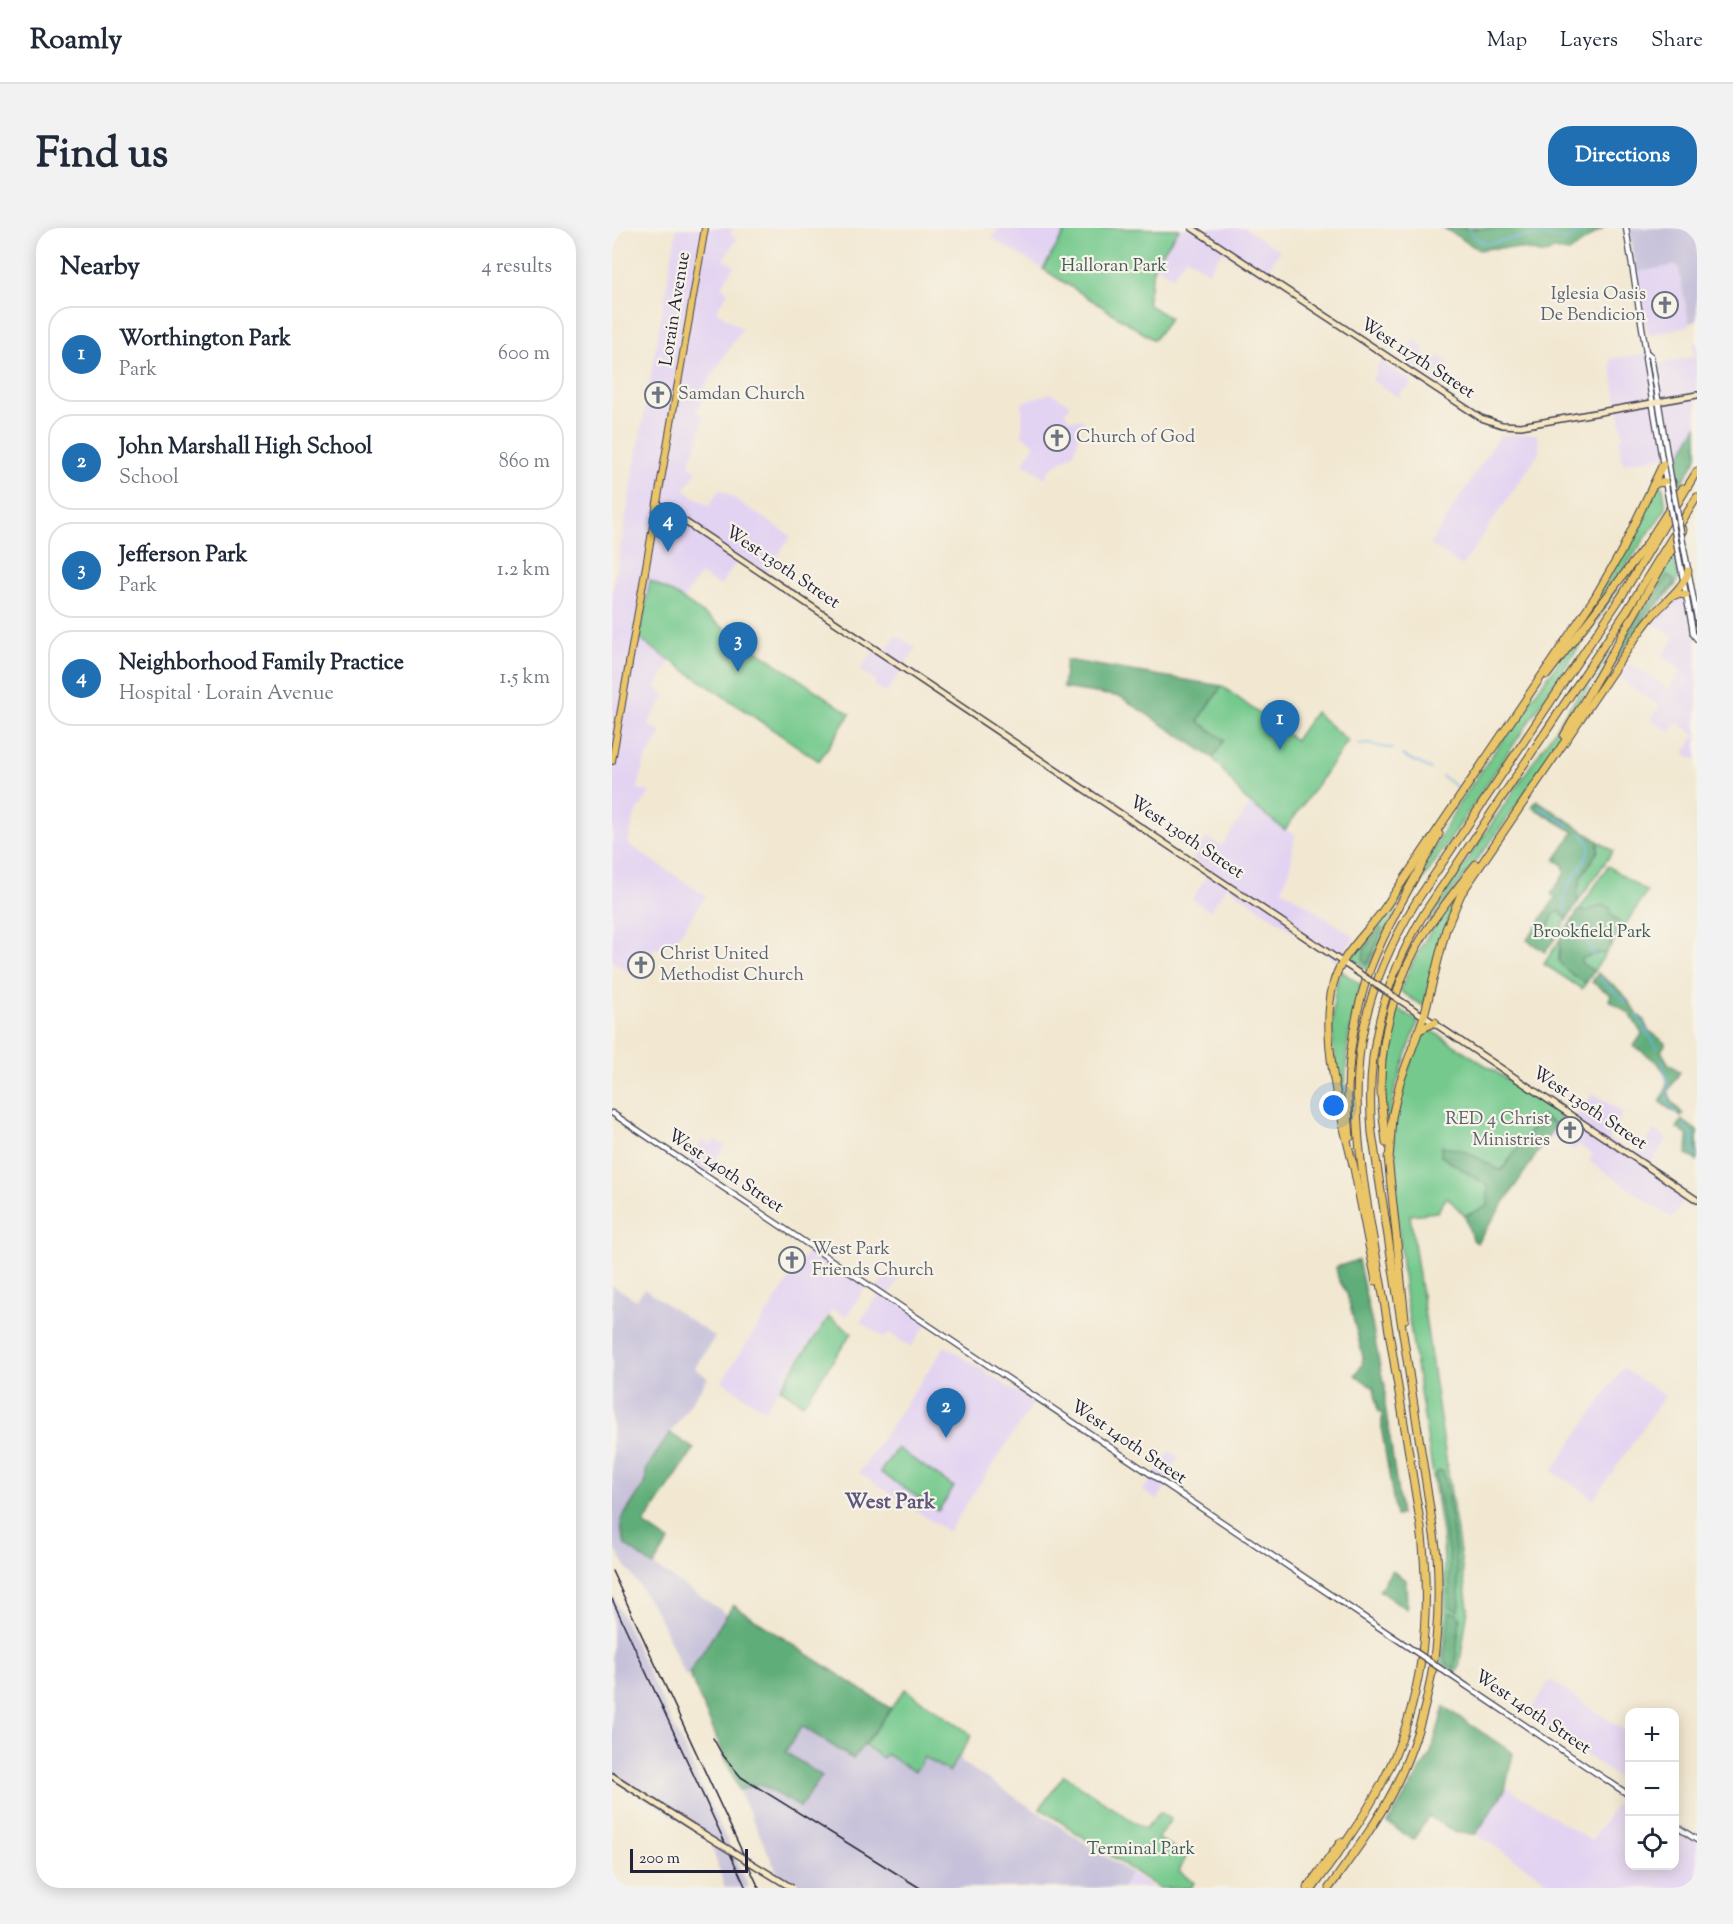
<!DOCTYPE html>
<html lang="en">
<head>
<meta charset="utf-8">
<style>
  :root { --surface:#fff; --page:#f2f2f3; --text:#1f2937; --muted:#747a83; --line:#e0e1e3; --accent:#1f6fb2 }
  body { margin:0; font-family:"Sorts Mill Goudy",serif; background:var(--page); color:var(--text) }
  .controls { position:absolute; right:18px; bottom:18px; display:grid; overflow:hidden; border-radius:12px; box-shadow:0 3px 15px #0003 }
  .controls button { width:54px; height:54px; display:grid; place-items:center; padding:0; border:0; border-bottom:2px solid var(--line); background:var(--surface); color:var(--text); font:30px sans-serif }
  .scale { position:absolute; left:18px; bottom:15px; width:118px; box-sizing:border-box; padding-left:6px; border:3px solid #22223b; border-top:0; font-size:16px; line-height:21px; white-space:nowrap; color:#22223b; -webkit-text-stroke:4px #f7f3e8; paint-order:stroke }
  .you { position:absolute; left:722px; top:878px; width:21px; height:21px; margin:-15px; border:4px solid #fff; border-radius:50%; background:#1a73e8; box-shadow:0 0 0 9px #1a73e833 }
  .badge { display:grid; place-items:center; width:39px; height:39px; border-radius:50%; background:var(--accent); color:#fff; font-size:20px; font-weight:700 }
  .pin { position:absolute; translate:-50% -50px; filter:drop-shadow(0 2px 3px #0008) }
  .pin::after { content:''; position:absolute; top:32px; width:21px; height:18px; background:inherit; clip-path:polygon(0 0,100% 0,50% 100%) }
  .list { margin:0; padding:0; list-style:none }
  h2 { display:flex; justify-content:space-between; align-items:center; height:78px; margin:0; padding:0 24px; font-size:26px }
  h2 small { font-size:20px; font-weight:400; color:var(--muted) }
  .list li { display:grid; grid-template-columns:39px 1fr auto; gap:18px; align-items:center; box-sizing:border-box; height:96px; margin:0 12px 12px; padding:0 12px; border:2px solid var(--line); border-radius:24px }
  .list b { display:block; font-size:22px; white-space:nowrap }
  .list p { margin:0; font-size:20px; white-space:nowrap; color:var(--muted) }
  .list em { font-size:20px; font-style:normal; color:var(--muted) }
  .icon { flex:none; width:33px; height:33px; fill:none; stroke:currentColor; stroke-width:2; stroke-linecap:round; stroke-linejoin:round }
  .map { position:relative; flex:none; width:1085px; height:1660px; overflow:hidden; border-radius:24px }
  header { display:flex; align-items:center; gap:36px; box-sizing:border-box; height:84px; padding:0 30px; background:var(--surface); border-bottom:2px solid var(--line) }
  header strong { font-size:28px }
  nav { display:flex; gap:33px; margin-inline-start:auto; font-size:21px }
  .intro { display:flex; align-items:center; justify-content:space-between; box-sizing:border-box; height:144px; padding:0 36px }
  h1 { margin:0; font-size:42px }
  .button { padding:15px 27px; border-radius:24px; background:var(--accent); color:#fff; font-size:21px; font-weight:700 }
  main { display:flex; gap:36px; padding:0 36px }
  aside { flex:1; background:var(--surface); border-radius:24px; box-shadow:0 3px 15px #0003 }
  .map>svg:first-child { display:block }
</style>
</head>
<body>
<header>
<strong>Roamly</strong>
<nav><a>Map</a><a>Layers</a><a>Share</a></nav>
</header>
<div class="intro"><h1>Find us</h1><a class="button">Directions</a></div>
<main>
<aside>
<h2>Nearby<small>4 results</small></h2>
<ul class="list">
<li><span class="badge">1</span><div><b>Worthington Park</b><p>Park</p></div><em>600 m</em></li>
<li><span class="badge">2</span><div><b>John Marshall High School</b><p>School</p></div><em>860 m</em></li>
<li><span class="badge">3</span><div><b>Jefferson Park</b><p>Park</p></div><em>1.2 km</em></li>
<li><span class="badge">4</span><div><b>Neighborhood Family Practice</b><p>Hospital · Lorain Avenue</p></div><em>1.5 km</em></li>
</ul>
</aside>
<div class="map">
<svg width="1085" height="1660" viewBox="0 0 1085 1660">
  <rect width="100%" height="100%" fill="#f7f3e8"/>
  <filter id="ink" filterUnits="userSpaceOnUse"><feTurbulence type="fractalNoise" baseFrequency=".0167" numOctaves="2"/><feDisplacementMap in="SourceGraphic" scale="12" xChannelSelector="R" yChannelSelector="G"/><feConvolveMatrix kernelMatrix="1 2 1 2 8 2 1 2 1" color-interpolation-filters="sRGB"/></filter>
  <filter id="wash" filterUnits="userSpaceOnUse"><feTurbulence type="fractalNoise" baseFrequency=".008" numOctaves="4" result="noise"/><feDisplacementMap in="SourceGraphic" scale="24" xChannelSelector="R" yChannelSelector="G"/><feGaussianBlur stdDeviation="1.35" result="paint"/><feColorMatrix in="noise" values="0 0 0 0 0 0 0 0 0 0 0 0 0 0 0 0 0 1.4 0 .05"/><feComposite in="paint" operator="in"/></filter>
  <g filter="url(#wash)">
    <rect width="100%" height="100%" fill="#f2e8d2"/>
    <!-- built -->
    <g fill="#e3d3f2">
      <polygon points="65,0 122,0 118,6 125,11 112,31 122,38 109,59 116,64 104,83 130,101 92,160 97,163 84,183 91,189 86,212 77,237 85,243 72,262 97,278 108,261 179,308 154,345 128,328 108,358 88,346 71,372 64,367 34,372 27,411 59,433 43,459 54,467 36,496 50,505 32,534 26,561 38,564 22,589 16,616 94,668 65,711 50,720 41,721 37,741 30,753 0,733 0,367"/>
      <polygon points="387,0 455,0 431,41 380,10"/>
      <polygon points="567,0 635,0 634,1 668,23 651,49 611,23 596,44 574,29 561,49 542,37"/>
      <polygon points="1066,37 1077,98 1036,107 1025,44"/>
      <polygon points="802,112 813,120 810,126 816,130 807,142 794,133 795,131 792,127"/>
      <polygon points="1085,115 1085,198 1063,236 1060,235 1058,227 1011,235 1007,211 1011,209 998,131 1040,125 1043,137 1083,128 1081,116"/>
      <polygon points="826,128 838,136 826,154 814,146"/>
      <polygon points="768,133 800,154 794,163 791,161 786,169 760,152 765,144 763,142"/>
      <polygon points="439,165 453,173 459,178 453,183 456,191 472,192 462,225 438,241 433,250 411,235 423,216 410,207 410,174"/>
      <polygon points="925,206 928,223 850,338 818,316 888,207"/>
      <polygon points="1075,363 1085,420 1085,530 1081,531 1072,525 1084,507 1065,494 1059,504 1039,491 1048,478 1007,450 1018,435 1057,461 1070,442 1050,428 1063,410 1040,395 1044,389"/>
      <polygon points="284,407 304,420 274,465 262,457 264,453 248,442 265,418 273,424"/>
      <polygon points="638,576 673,602 683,606 678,642 670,661 743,709 725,734 615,658 598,683 580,671 598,643 581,631 595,610 610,618"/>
      <polygon points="981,865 1011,885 996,910 1024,928 1042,902 1055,911 1035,940 1076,967 1060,990 977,933 981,926 966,917 962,923 938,906 952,885 963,891"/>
      <polygon points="91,912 99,917 103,912 113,918 95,945 77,933"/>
      <polygon points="198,1020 254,1059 234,1089 220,1081 152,1182 110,1153"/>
      <polygon points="281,1036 292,1043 276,1068 316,1094 299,1119 277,1105 273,1110 248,1094 267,1067 262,1063"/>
      <polygon points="333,1118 422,1175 336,1304 247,1245"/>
      <polygon points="1011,1140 1053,1168 982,1271 940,1243"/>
      <polygon points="558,1223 567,1229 551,1252 556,1256 545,1272 531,1263"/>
      <polygon points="938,1452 1017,1506 1017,1548 1013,1554 915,1487"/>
      <polygon points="893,1558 979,1613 1012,1565 1017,1569 1017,1638 1062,1638 1063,1599 1079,1611 1085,1602 1085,1660 946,1660 864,1606 893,1562"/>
      <polygon points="519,1645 543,1660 510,1660"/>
    </g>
    <!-- industrial -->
    <g fill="#c6c0da">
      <polygon points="1017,0 1085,0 1085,93 1077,95 1066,37 1025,44"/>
      <polygon points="0,1057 24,1072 32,1061 103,1109 83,1140 96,1150 34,1241 34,1254 9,1292 13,1317 22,1325 115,1386 74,1449 46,1387 0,1317"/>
      <polygon points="0,1366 137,1660 113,1660 97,1610 0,1549"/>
      <polygon points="279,1481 348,1529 351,1535 519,1645 510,1660 190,1660 165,1644 127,1562 152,1555 190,1498 241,1531"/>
    </g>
    <!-- green -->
    <g fill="#74c98d" stroke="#4b7664" stroke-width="1.5">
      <polygon points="455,0 567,1 542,37 535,76 558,90 542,112 431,41"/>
      <polygon points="1045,257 1049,257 1051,260 1054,280 999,360 953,419 1000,346 1018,313"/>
      <polygon points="1062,324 1066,349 1064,357 1035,389 972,480 991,444"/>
      <polygon points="38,353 64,367 238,486 207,533 27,411"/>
      <polygon points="1003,361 1005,362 797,673 794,671 846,577 912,480"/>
      <path d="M995,424H997C975,461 955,500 932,536C898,591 857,642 818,693L815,692Z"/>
      <polygon points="610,458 683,512 703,484 736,513 673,602 633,571 601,530 612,512 586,493"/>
      <polygon points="986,613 1001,623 966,674 965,665 969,649 986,623"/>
      <polygon points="811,629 755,742 738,728 775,684 798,646"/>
      <polygon points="996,638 1035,664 970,761 932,736"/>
      <path d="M860,645L843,672L813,774L811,778L788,763C806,717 831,683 860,645Z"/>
      <polygon points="948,683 955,691 944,709 935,703 942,686"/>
      <path d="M728,742L749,757L738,801L735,822L732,890C723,838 713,794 728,742Z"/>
      <path d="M783,778L806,794L783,860L777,895H774C770,852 774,820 783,778Z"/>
      <path d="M817,801L951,887L944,897L930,888L889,943L853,923L829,928L876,958V978L853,988L835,969L825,984L798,987L856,1380L847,1440L844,1446L829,1435L834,1378L831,1313L793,1065L780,937C780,888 792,852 808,806L812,802Z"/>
      <polygon points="217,1089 240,1105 191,1176 168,1160"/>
      <polygon points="285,1220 342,1259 326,1283 268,1244"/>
      <polygon points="293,1461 360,1507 337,1544 312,1529 303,1544 274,1526 271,1530 252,1517"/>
      <polygon points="452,1547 533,1601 548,1584 559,1591 546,1610 574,1629 567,1643 582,1655 579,1660 547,1660 428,1580"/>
    </g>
    <!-- forest -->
    <g fill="#5fad78" stroke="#40685a" stroke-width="1.5">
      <path d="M832,0H991L957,24L941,22L931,26C909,19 889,18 867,22Z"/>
      <polygon points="1085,198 1085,229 1068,259 1063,236"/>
      <polygon points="1055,347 1062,352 1062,357 1039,381 1003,434 1002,432 1007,420 1027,389 1040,374"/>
      <polygon points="454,432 610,458 586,493 612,512 601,530 509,469 451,460"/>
      <polygon points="925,572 986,613 986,623 969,649 965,665 966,674 955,691 948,683 942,686 935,702 944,709 933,724 915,712 944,669 939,666 953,645 951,637 943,632 962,604 920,579"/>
      <path d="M990,677L998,679L999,686L1011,698L993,726L987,725L971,730L969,733L970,736L982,743L973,755C967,751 947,739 947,732C946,725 949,719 948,711L967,682L972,684Z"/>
      <polygon points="768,699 770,702 756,735 754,736 751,732 752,722"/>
      <path d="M986,745L1010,764L1026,787L1031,791L1036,802L1054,815L1049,823L1056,835L1068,844L1056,863L1060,874L1071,886L1069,889L1048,874C1067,845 1044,833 1022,818L1030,806L1018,786L997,772L999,767L980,754Z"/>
      <polygon points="930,888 944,897 865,1015 860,1011 853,988 876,978 876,958 829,928 830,918 853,923 889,943"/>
      <polygon points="1070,892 1085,903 1085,933 1075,926 1076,908 1065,900"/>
      <polygon points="746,1032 760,1096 769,1145 773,1157 773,1177 789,1287 784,1288 770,1204 770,1185 766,1184 762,1160 743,1147 750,1137 751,1129 735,1066 726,1050 724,1039"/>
      <polygon points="58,1205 82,1221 32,1296 57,1313 41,1338 13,1317 10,1305 9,1292 34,1254 34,1241"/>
      <polygon points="827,1243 831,1243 836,1265 845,1335 848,1378 846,1383 838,1379 837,1328 823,1247"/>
      <polygon points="780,1343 794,1352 795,1381 767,1362"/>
      <polygon points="121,1377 279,1481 241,1531 190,1498 173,1524 210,1548 188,1579 148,1556 127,1562 77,1445"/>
      <polygon points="838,1384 845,1386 848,1390 843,1441 834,1435 832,1430"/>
      <polygon points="832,1479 901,1525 893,1562 864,1606 844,1605 817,1588 801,1612 776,1595 819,1525"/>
    </g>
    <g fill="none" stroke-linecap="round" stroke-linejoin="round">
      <!-- stream -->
      <g stroke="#71b0e4" stroke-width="1.5">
        <path d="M857,0C861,8 865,13 874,15C881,16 890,12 898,11C917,7 935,6 954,13L978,0"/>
        <polyline points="746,517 755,516 781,521"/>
        <polyline points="790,527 819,541"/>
        <polyline points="830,548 846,560"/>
        <polyline points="927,579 958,598"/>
        <path d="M955,685C943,660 975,641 978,617L969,604"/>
        <polyline points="967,697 982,729"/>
        <path d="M988,748C994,760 1007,765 1015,775"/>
        <polyline points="1025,787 1045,820"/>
        <polyline points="1050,831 1056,857 1055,864 1056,874 1065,886"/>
        <polyline points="1071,896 1081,908 1081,923 1085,928"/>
      </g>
    </g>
  </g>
  <g filter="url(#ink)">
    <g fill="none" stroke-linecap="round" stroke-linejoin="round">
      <defs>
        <g id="tertiary">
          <polyline points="1014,0 1034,124 1033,130 1054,255"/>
          <polyline points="1034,124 1039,128 1059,250"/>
          <polyline points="1074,331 1085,390"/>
          <polyline points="1068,335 1080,398 1081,406 1085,411"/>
          <polyline points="0,885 795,1418"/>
          <polyline points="838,1447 1017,1567"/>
          <polyline points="1062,1597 1085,1612"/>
        </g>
        <g id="secondary">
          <polyline points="580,0 869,190 890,197 909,198 1085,167"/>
          <polyline points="45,275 742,742"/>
          <polyline points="798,779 1085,972"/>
          <polyline points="0,1548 82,1600"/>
        </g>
        <polyline id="primary" points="0,533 93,0"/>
        <g id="motorway">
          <polyline points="1041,258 1045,255 1060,254"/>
          <polyline points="1061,368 1065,366 1074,367"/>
          <polyline points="935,447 1035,316 1071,260"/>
          <polyline points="952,508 1071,302"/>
          <polyline points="806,803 823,794"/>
          <path d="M738,909C732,853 739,794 758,741C776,694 803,650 827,606"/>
          <path d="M774,915C772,894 768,872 769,851C770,800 787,745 814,703C829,680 847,658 864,636"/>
          <polyline points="776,929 793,1091"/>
          <path d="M777,933L780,889L788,854L812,788L834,701L849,666L1022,412C1028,404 1033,396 1040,388C1050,376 1074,358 1076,343"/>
          <polyline points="741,935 764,1053"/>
          <path d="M741,937C728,885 708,809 721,757C728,726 757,704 774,678C843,575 914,472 983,369L1009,324L1051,236"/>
          <polyline points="695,1660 729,1614"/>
          <path d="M701,1660C725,1627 750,1593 769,1557C812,1475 820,1389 809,1299C796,1219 783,1140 770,1061C758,989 741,917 746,844C749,783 772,726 804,674L1011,366L1085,243"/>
          <path d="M717,1660C740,1628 764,1596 782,1561C820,1485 830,1409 825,1326L760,905C753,823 771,754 813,684L1016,381L1085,269"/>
        </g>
      </defs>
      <!-- tertiary casing -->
      <use href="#tertiary" stroke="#414052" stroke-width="7"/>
      <!-- secondary casing -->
      <use href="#secondary" stroke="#414052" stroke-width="8"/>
      <!-- primary casing -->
      <use href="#primary" stroke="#414052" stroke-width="8"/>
      <!-- motorway casing -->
      <use href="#motorway" stroke="#414052" stroke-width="9"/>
      <!-- tertiary -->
      <use href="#tertiary" stroke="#fff" stroke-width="4.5"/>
      <!-- secondary -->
      <use href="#secondary" stroke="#f7e8c3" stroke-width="5"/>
      <!-- primary -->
      <use href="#primary" stroke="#eac669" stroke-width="6"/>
      <!-- motorway -->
      <use href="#motorway" stroke="#eac669" stroke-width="7"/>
      <!-- rail -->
      <g stroke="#22223b" stroke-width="1.5">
        <polyline points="0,1343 147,1660"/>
        <polyline points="0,1371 134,1660"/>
        <polyline points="101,1510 110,1526 129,1549 308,1660"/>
      </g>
      <defs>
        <g id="tertiary-bridge">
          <polyline points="1059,250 1074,331"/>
          <polyline points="1054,258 1068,335"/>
          <polyline points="795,1418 838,1447"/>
        </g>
        <g id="secondary-bridge">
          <polyline points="742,742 798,779"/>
          <polyline points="82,1600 180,1660"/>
        </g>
      </defs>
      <!-- tertiary-bridge casing -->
      <use href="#tertiary-bridge" stroke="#414052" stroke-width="7" stroke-linecap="butt"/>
      <!-- secondary-bridge casing -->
      <use href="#secondary-bridge" stroke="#414052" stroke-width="8" stroke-linecap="butt"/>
      <!-- tertiary-bridge -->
      <use href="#tertiary-bridge" stroke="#fff" stroke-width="4.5"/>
      <!-- secondary-bridge -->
      <use href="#secondary-bridge" stroke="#f7e8c3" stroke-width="5"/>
    </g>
  </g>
  <!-- icons -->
  <defs>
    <symbol id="church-ring" viewBox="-11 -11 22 22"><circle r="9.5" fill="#f7f3e8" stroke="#6b7280" stroke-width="1.5"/><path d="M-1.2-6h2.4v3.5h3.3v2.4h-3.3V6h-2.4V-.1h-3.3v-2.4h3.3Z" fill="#6b7280"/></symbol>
  </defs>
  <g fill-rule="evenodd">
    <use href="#church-ring" x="1038" y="62" width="30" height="30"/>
    <use href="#church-ring" x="31" y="152" width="30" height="30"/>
    <use href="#church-ring" x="430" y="195" width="30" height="30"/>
    <use href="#church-ring" x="14" y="722" width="30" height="30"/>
    <use href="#church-ring" x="943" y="887" width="30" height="30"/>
    <use href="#church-ring" x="165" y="1017" width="30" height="30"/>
  </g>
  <g text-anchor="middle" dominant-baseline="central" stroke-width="4.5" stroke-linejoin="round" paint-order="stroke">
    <!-- park labels -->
    <g font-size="18" fill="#3f5c58" stroke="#f7f3e8">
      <text x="502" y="39">Halloran Park</text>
      <text x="980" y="705">Brookfield Park</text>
      <text x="529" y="1622">Terminal Park</text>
    </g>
    <!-- worship labels -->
    <g font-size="18" fill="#5b616d" stroke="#f7f3e8" text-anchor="start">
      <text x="1034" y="67" text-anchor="end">Iglesia Oasis<tspan x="1034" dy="21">De Bendicion</tspan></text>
      <text x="66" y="167">Samdan Church</text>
      <text x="464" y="210">Church of God</text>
      <text x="48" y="727">Christ United<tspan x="48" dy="21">Methodist Church</tspan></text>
      <text x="938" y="892" text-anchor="end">RED 4 Christ<tspan x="938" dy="21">Ministries</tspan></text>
      <text x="200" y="1022">West Park<tspan x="200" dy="21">Friends Church</tspan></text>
    </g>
    <!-- street labels -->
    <g font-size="18" fill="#22223b" stroke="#f7f3e8">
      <text transform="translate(64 81) rotate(-81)">Lorain Avenue</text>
      <text transform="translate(805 131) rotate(33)">West 117th Street</text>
      <text transform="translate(170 340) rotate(34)">West 130th Street</text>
      <text transform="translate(574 610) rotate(34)">West 130th Street</text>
      <text transform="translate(977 881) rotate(34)">West 130th Street</text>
      <text transform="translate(113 944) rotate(34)">West 140th Street</text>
      <text transform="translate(516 1215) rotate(34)">West 140th Street</text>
      <text transform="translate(920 1485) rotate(34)">West 140th Street</text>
    </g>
    <!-- quarter labels -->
    <g font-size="21" font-weight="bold" fill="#5c5680" stroke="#f7f3e8">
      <text x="278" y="1275">West Park</text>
    </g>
  </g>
</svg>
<div class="controls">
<button>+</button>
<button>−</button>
<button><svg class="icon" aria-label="locate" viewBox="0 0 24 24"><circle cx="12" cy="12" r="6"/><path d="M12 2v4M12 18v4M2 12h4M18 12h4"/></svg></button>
</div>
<div class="scale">200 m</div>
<div class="you"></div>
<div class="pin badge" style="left:668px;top:522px">1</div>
<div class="pin badge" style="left:334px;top:1210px">2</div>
<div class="pin badge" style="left:126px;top:444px">3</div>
<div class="pin badge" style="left:56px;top:324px">4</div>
</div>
</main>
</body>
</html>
